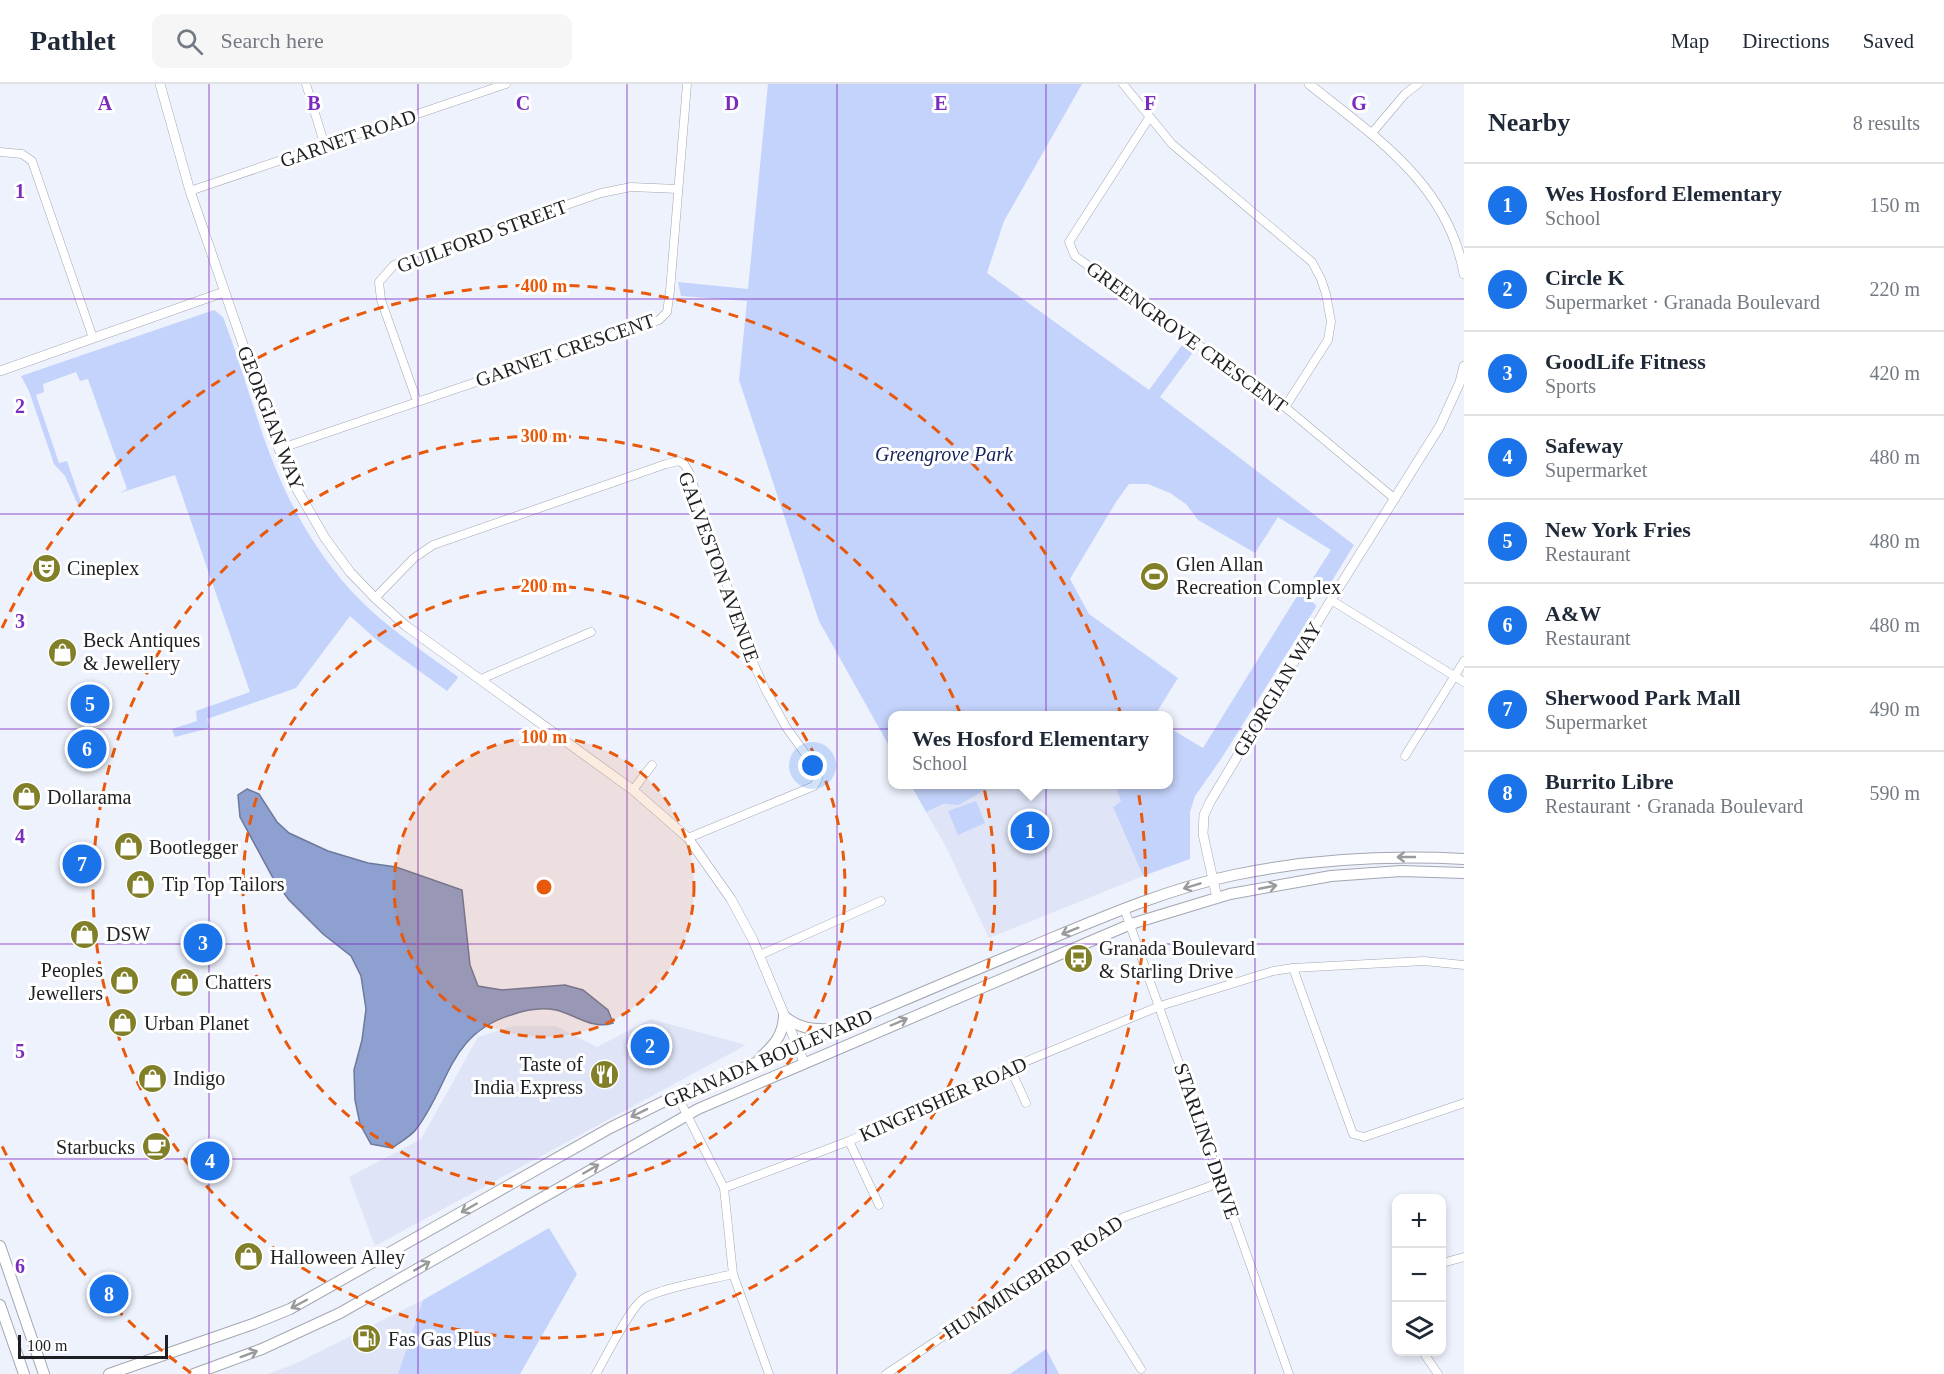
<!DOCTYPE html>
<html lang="en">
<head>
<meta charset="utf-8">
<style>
  :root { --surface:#fff; --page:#f6f6f7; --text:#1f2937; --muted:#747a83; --line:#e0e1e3; --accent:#1a73e8 }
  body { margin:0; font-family:"Times New Roman",serif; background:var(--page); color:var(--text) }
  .controls { position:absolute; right:18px; bottom:18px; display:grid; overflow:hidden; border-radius:12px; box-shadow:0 3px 9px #0003 }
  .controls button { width:54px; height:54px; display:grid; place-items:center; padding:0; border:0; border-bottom:2px solid var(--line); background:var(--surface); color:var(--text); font:30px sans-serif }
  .scale { position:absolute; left:18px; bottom:15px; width:150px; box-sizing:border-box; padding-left:6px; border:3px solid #1d1f22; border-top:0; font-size:16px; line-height:21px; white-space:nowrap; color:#1d1f22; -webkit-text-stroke:4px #fff; paint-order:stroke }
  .you { position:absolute; left:813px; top:682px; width:21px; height:21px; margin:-15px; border:4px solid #fff; border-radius:50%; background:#1a73e8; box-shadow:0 0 0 9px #1a73e833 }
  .badge { display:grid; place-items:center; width:39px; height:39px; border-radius:50%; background:var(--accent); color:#fff; font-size:20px; font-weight:700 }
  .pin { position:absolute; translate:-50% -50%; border:3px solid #fff; box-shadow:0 2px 6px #0006 }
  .popup { position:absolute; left:888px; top:627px; width:285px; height:78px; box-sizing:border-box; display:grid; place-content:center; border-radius:12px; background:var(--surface); filter:drop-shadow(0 2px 4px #0005); font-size:20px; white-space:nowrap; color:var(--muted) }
  .popup b { font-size:22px; color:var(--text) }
  .popup::after { content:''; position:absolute; left:50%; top:100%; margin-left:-12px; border:12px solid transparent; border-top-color:var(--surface) }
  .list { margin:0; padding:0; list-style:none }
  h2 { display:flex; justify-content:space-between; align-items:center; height:78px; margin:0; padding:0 24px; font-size:26px }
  h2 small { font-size:20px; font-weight:400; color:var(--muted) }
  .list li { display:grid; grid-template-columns:39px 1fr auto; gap:18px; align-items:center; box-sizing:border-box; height:84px; padding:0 24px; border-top:2px solid var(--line) }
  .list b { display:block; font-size:22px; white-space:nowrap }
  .list p { margin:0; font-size:20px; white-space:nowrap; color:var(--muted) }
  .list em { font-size:20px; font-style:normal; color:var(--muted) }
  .icon { flex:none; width:33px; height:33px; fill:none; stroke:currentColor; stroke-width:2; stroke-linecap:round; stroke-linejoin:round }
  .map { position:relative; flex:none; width:1464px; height:1290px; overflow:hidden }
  header { display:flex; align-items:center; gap:36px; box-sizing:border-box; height:84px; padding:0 30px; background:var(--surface); border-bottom:2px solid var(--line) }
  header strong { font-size:28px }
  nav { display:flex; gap:33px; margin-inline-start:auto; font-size:21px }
  .search { width:420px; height:54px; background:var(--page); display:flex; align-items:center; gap:15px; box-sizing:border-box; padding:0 21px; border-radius:12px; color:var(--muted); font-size:22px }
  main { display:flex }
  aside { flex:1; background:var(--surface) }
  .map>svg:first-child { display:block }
</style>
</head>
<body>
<header>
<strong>Pathlet</strong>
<div class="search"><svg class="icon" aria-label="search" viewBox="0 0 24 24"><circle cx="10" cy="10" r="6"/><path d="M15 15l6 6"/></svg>Search here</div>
<nav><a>Map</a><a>Directions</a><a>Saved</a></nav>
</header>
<main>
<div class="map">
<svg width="1464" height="1290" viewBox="0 0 1464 1290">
  <rect width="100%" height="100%" fill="#eef2fd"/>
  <!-- built -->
  <g fill="#dfe5f7">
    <polygon points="993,701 1115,701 1121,717 1113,723 1143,792 989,854 947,765 926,728"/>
    <polygon points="651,935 746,961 375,1162 349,1093 421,1055 478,953 513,942 556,942 597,963"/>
    <polygon points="423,1216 398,1290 268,1290 295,1280"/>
  </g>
  <!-- green -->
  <g fill="#c4d3fb">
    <polygon points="768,0 1082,0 1004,137 987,189 1149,306 1183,260 1194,267 1160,313 1354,461 1327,505 1316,498 1313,494 1331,466 1278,433 1255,469 1198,436 1186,420 1170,409 1148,400 1129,400 1116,418 1070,495 1089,530 1178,594 1155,631 892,632 892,667 819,537 739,296 747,217 681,212 678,198 748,205"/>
    <path d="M214,226L223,233C242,282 255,334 275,383C297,438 332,493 377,532C402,553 430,573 457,592L458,594L447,607L378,557L350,532L296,604L207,635L210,644L175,653L172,645L197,637L196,627L250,608L175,391L120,409L127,405L88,295L80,297L76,288L43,300L44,308L36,311L59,379L67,377L82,421L79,423L65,392L54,380L29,307L21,292Z"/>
    <polygon points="1299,509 1315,520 1316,523 1221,675 1195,712 1190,728 1190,775 1143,792 1113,723 1121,717 1115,701 1168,700 1168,643 1203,664"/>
    <polygon points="911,701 993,701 959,721 944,720 926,728"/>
    <polygon points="976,717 985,739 958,751 948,727"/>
    <polygon points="549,1144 577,1190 520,1290 398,1290 423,1216"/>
    <polygon points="1046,1265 1059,1290 1010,1290"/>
  </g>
  <!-- water -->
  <path fill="#8ea0cf" stroke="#6c799b" stroke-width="1.5" d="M247,705L259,710L277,738L289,749L328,767L368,779L396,783L462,806L470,881L478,902L502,906L565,901L583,906L608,926L613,939C593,946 576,931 556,926C542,923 525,926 511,931C449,950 450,1000 417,1044C412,1052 400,1058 392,1064L371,1060L360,1040L355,1016L354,986L362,956L366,925L361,892L351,872L323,850L289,816L273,794L240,733L238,711Z"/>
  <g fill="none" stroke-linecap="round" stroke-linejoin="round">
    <defs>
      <g id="minor">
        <polyline points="306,0 325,62"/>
        <polyline points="1123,0 1172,60 1312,178 1321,195 1326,210 1331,238 1328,256 1285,323"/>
        <polyline points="1149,34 1069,158 1075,172 1285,323 1395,415"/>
        <polyline points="1371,50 1405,10 1418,0"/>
        <polyline points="0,68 22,70 32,77 93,254"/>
        <polyline points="190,107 506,0"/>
        <polyline points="417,317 381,216 379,198 394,181 601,109 631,103 678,105"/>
        <polyline points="279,365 659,236 667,228 670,207 687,0"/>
        <polyline points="375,514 414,474 433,461 666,380 678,377 684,380 689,388 752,576 765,605 786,643 817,686 818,695 814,702 688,754"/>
        <polyline points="1331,516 1464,598"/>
        <polyline points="481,595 591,548"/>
        <polyline points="1405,672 1464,577"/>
        <polyline points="633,706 652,681"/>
        <polyline points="1124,824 1289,1290"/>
        <polyline points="760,871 881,817"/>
        <polyline points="1293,884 1353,1050 1364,1053 1464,1019"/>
        <polyline points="1010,984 1026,1019"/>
        <polyline points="677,1011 724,1104 733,1190 769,1290"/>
        <polyline points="849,1057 879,1121"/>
        <polyline points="724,1104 849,1057 1010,984 1160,922 1273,887 1293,884 1424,877 1464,881"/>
        <polyline points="1069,1169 1141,1285"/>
        <polyline points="1442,1179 1464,1173"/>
        <polyline points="1423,1268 1438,1290"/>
        <path d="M596,1290C606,1273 629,1225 643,1215C657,1205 713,1195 733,1190"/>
        <polyline points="886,1290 1124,1133 1222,1098"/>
      </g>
      <g id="tertiary">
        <polyline points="160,0 190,107 279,365 295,402 325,454 350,488 375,514 406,542 633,706 688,754 731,815 753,856 804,978"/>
        <path d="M1309,0C1375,53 1448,100 1464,190"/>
        <polyline points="0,287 224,208"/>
        <polyline points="1217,814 1203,750 1204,731 1210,718 1331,516 1440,342 1460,298 1464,282"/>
      </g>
      <g id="secondary">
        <path d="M784,932C798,944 812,946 830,945"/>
        <path d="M760,974C774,961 783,952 784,932"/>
        <polyline points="0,1162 44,1290"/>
        <polyline points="0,1221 24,1290"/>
        <path d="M109,1290L253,1240L290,1225L610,1044L677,1011C791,965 903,916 1016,869C1087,840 1158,807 1234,791C1311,775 1386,771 1464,775"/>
        <polyline points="194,1290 262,1265 340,1229 698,1025 1131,840 1230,810 1331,792 1401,787 1464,789"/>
      </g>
    </defs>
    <!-- minor casing -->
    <use href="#minor" stroke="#a3a7b1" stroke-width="9"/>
    <!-- tertiary casing -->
    <use href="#tertiary" stroke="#a3a7b1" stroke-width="10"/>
    <!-- secondary casing -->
    <use href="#secondary" stroke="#a3a7b1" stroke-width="12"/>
    <!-- minor -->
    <use href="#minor" stroke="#fff" stroke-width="8"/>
    <!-- tertiary -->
    <use href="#tertiary" stroke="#fff" stroke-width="9"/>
    <!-- secondary -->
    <use href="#secondary" stroke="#fff" stroke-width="10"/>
  </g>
  <!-- one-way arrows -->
  <defs><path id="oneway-shaft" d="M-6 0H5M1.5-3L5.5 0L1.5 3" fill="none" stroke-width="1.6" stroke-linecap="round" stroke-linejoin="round" transform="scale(1.5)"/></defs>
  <g stroke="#999a9c">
    <use href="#oneway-shaft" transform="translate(1406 773) rotate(-180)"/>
    <use href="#oneway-shaft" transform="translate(1192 802) rotate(163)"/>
    <use href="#oneway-shaft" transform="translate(1268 803) rotate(-11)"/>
    <use href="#oneway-shaft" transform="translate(1070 847) rotate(158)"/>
    <use href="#oneway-shaft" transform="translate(899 938) rotate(-23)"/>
    <use href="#oneway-shaft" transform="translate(639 1029) rotate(154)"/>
    <use href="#oneway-shaft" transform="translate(591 1085) rotate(-30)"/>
    <use href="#oneway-shaft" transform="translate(469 1124) rotate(150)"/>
    <use href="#oneway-shaft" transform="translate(422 1182) rotate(-30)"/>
    <use href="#oneway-shaft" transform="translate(299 1220) rotate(152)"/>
    <use href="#oneway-shaft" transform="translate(249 1270) rotate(-20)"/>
  </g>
  <!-- grid -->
  <path fill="none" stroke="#7b2cbf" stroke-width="1.5" stroke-opacity="0.55" d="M209,0V1290M418,0V1290M627,0V1290M837,0V1290M1046,0V1290M1255,0V1290M0,215H1464M0,430H1464M0,645H1464M0,860H1464M0,1075H1464"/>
  <!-- distance rings -->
  <circle cx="544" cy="803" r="150" fill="#e8590c" fill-opacity=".12"/>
  <g fill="none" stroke="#e8590c" stroke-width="3" stroke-dasharray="10 8">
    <circle cx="544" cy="803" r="150"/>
    <circle cx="544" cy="803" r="301"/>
    <circle cx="544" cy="803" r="451"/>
    <path d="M191 1289A601 601 0 0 1 2 1062M2 544A601 601 0 1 1 897 1289"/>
  </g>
  <!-- icons -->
  <defs>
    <symbol id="theatre-disc" viewBox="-11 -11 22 22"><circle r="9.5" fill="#818029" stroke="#fff"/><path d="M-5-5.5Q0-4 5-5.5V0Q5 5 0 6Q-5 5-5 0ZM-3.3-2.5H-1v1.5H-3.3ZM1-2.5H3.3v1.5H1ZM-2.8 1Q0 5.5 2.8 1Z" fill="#fff"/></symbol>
    <symbol id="stadium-disc" viewBox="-11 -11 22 22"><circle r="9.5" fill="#818029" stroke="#fff"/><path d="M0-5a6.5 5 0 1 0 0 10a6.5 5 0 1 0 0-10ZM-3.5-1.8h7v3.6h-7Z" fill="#fff"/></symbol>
    <symbol id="shop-disc" viewBox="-11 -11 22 22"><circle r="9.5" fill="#818029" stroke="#fff"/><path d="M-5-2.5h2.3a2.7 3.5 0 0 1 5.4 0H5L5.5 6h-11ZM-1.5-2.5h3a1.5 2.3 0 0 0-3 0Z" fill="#fff"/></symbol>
    <symbol id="bus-disc" viewBox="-11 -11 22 22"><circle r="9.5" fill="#818029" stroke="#fff"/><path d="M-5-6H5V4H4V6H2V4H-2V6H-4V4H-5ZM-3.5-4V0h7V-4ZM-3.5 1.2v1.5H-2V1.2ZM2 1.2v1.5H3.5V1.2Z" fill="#fff"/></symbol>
    <symbol id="restaurant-disc" viewBox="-11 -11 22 22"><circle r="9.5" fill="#818029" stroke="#fff"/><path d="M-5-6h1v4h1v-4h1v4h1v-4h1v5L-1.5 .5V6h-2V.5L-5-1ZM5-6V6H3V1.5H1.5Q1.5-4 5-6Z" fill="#fff"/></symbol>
    <symbol id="cafe-disc" viewBox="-11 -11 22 22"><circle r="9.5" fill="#818029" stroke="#fff"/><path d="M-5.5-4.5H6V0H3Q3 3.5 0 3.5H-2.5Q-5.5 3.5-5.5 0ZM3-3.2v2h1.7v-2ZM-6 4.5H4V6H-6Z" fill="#fff"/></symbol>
    <symbol id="fuel-disc" viewBox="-11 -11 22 22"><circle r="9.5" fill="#818029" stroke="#fff"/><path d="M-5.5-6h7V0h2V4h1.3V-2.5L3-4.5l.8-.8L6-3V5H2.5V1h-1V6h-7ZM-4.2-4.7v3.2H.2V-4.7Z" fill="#fff"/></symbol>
  </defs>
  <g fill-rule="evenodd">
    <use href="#theatre-disc" x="30" y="468" width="33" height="33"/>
    <use href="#stadium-disc" x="1138" y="476" width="33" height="33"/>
    <use href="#shop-disc" x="46" y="552" width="33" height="33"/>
    <use href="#shop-disc" x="10" y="696" width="33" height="33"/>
    <use href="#shop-disc" x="112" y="746" width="33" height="33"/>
    <use href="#shop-disc" x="124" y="784" width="33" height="33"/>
    <use href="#shop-disc" x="68" y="834" width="33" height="33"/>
    <use href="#bus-disc" x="1062" y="858" width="33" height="33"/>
    <use href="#shop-disc" x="108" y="880" width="33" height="33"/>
    <use href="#shop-disc" x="168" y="882" width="33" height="33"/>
    <use href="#shop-disc" x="106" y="922" width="33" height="33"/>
    <use href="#restaurant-disc" x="588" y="974" width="33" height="33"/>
    <use href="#shop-disc" x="136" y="978" width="33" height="33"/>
    <use href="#cafe-disc" x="140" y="1046" width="33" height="33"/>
    <use href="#shop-disc" x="232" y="1156" width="33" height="33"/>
    <use href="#fuel-disc" x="350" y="1238" width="33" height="33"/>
  </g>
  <g text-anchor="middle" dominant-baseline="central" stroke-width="6" stroke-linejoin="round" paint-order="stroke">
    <!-- street labels -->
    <g font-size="20" fill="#1d1f22" stroke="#fff">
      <text transform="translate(348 54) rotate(-19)">GARNET ROAD</text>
      <text transform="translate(482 152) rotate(-20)">GUILFORD STREET</text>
      <text transform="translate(1187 253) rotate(36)">GREENGROVE CRESCENT</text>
      <text transform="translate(565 266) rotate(-19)">GARNET CRESCENT</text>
      <text transform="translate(271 334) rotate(69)">GEORGIAN WAY</text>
      <text transform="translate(719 483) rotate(70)">GALVESTON AVENUE</text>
      <text transform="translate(1277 605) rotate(-59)">GEORGIAN WAY</text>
      <text transform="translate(768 974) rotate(-23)">GRANADA BOULEVARD</text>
      <text transform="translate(943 1015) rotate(-24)">KINGFISHER ROAD</text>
      <text transform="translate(1207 1057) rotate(71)">STARLING DRIVE</text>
      <text transform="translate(1033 1193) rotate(-33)">HUMMINGBIRD ROAD</text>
    </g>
    <!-- park labels -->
    <g font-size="20" font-style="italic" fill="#16225b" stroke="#fff">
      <text x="944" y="370">Greengrove Park</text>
    </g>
    <!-- poi labels -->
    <g font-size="20" fill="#1d1f22" stroke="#fff" text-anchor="start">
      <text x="1176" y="480">Glen Allan<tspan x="1176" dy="23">Recreation Complex</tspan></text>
      <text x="67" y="484">Cineplex</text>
      <text x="83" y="556">Beck Antiques<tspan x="83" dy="23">&amp; Jewellery</tspan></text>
      <text x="47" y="713">Dollarama</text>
      <text x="149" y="763">Bootlegger</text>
      <text x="162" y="800">Tip Top Tailors</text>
      <text x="106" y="850">DSW</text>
      <text x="1099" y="864">Granada Boulevard<tspan x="1099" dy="23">&amp; Starling Drive</tspan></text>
      <text x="103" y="886" text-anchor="end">Peoples<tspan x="103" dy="23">Jewellers</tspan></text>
      <text x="205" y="898">Chatters</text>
      <text x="144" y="939">Urban Planet</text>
      <text x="583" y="980" text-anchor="end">Taste of<tspan x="583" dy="23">India Express</tspan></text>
      <text x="173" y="994">Indigo</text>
      <text x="135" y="1063" text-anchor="end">Starbucks</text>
      <text x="270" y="1173">Halloween Alley</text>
      <text x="388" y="1255">Fas Gas Plus</text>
    </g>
  </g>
  <g font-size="20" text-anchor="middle" font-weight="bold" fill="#7b2cbf" stroke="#fff" stroke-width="6" stroke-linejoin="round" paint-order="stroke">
    <text x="105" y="26">A</text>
    <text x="314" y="26">B</text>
    <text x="523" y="26">C</text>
    <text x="732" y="26">D</text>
    <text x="941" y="26">E</text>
    <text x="1150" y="26">F</text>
    <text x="1359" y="26">G</text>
    <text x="20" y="114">1</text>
    <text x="20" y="329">2</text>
    <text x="20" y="544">3</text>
    <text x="20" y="759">4</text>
    <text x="20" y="974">5</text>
    <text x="20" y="1189">6</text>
  </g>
  <circle cx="544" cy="803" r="9" fill="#e8590c" stroke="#fff" stroke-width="3"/>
  <g font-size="18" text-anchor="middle" font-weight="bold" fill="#e8590c" stroke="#fff" stroke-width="6" stroke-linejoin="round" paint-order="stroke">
    <text x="544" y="208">400 m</text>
    <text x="544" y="358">300 m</text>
    <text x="544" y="508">200 m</text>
    <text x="544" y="659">100 m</text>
  </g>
</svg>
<div class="controls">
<button>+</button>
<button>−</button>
<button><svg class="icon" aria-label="layers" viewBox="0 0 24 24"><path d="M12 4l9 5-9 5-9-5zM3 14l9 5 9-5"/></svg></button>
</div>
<div class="scale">100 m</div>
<div class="you"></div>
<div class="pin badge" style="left:1030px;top:747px">1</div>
<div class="popup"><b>Wes Hosford Elementary</b>School</div>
<div class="pin badge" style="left:650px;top:962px">2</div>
<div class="pin badge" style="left:203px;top:859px">3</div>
<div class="pin badge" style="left:210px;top:1077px">4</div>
<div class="pin badge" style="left:90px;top:620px">5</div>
<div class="pin badge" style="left:87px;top:665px">6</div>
<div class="pin badge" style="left:82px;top:780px">7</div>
<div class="pin badge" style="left:109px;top:1210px">8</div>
</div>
<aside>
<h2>Nearby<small>8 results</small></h2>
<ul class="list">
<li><span class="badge">1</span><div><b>Wes Hosford Elementary</b><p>School</p></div><em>150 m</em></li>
<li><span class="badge">2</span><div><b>Circle K</b><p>Supermarket · Granada Boulevard</p></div><em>220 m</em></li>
<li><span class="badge">3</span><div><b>GoodLife Fitness</b><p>Sports</p></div><em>420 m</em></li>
<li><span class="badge">4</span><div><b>Safeway</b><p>Supermarket</p></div><em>480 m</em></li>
<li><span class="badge">5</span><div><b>New York Fries</b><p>Restaurant</p></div><em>480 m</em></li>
<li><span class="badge">6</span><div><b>A&amp;W</b><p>Restaurant</p></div><em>480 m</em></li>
<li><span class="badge">7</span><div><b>Sherwood Park Mall</b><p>Supermarket</p></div><em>490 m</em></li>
<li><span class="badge">8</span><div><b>Burrito Libre</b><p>Restaurant · Granada Boulevard</p></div><em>590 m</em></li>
</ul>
</aside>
</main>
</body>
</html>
